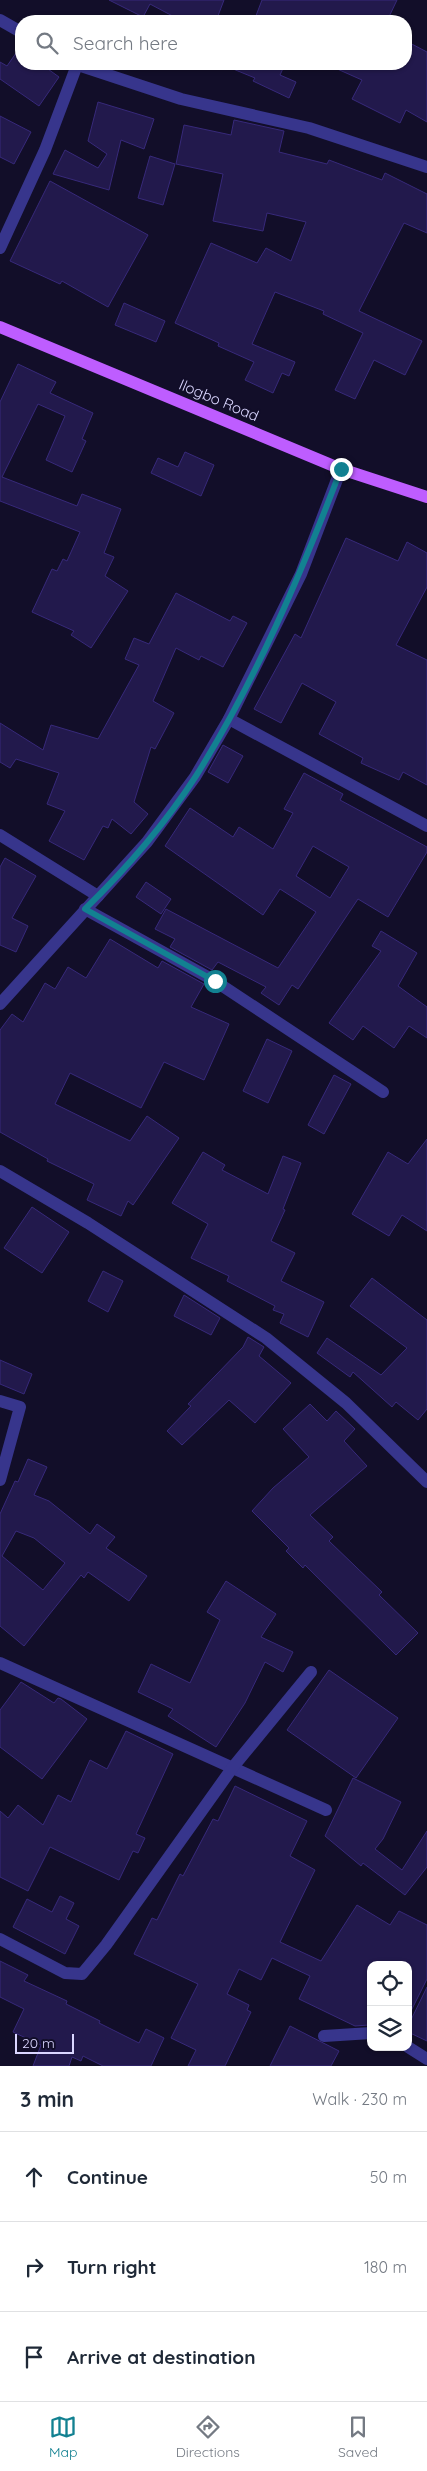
<!DOCTYPE html>
<html lang="en">
<head>
<meta charset="utf-8">
<style>
  :root { --surface:#fff; --page:#f2f2f3; --text:#1f2937; --muted:#747a83; --line:#e0e1e3; --accent:#128191 }
  body { margin:0; font-family:Quicksand,sans-serif; background:var(--page); color:var(--text) }
  .controls { position:absolute; right:15px; bottom:15px; display:grid; overflow:hidden; border-radius:10px; box-shadow:0 1px 4px #0004 }
  .controls button { width:45px; height:45px; display:grid; place-items:center; padding:0; border:0; border-bottom:1px solid var(--line); background:var(--surface); color:var(--text); font:25px sans-serif }
  .scale { position:absolute; left:15px; bottom:12px; width:59px; box-sizing:border-box; padding-left:5px; border:2px solid #dad6ff; border-top:0; font-size:14px; line-height:18px; white-space:nowrap; color:#dad6ff; -webkit-text-stroke:4px #120e29; paint-order:stroke }
  .stop { position:absolute; width:15px; height:15px; margin:-11px; border:4px solid #128191; border-radius:50%; background:#fff }
  .stop.end { background:#128191; border-color:#fff; box-shadow:0 1px 5px #0008 }
  .list { margin:0; padding:0; list-style:none }
  h2 { display:flex; justify-content:space-between; align-items:center; height:65px; margin:0; padding:0 20px; font-size:21px }
  h2 small { font-size:16px; font-weight:400; color:var(--muted) }
  .list li { display:grid; grid-template-columns:32px 1fr auto; gap:15px; align-items:center; box-sizing:border-box; height:90px; padding:0 20px; border-top:1px solid var(--line) }
  .list b { display:block; font-size:19px; white-space:nowrap }
  .list em { font-size:16px; font-style:normal; color:var(--muted) }
  .icon { flex:none; width:28px; height:28px; fill:none; stroke:currentColor; stroke-width:2; stroke-linecap:round; stroke-linejoin:round }
  .map { position:relative; flex:none; width:427px; height:2066px; overflow:hidden }
  .search { position:absolute; background:var(--surface); box-shadow:0 1px 4px #0004; left:15px; right:15px; top:15px; height:55px; display:flex; align-items:center; gap:12px; box-sizing:border-box; padding:0 18px; border-radius:20px; color:var(--muted); font-size:19px }
  .sheet { height:335px; background:var(--surface) }
  nav { display:flex; justify-content:space-around; align-items:center; box-sizing:border-box; height:70px; border-top:1px solid var(--line); background:var(--surface); font-size:14px; color:var(--muted) }
  nav a { display:grid; justify-items:center; gap:2px }
  nav .on { color:var(--accent) }
  .map>svg:first-child { display:block }
</style>
</head>
<body>
<div class="map">
<svg width="427" height="2066" viewBox="0 0 427 2066">
  <rect width="100%" height="100%" fill="#120e29"/>
  <!-- building -->
  <g fill="#22194c" stroke="#37297a" fill-rule="evenodd">
    <polygon points="109,0 224,0 216,21 192,17 190,21 182,21 150,4 143,17"/>
    <polygon points="262,0 397,0 387,21 254,21"/>
    <polygon points="406,41 427,52 427,122 406,110 400,123 352,99 362,80 326,64 406,64"/>
    <polygon points="21,46 21,64 41,64 59,77 39,106 0,79 0,62 7,66"/>
    <polygon points="221,64 285,64 280,75 296,82 289,98 253,81 255,78"/>
    <polygon points="98,102 154,119 144,149 121,140 109,190 53,174 65,150 98,168 107,154 88,141"/>
    <polygon points="0,116 31,132 14,164 0,157"/>
    <polygon points="234,120 284,131 279,152 327,164 329,160 382,180 385,173 427,194 427,233 404,223 359,311 422,341 405,375 374,360 355,399 335,390 363,333 323,314 324,311 275,292 252,344 295,362 289,376 282,373 273,393 245,380 254,362 218,346 219,343 175,323 211,243 257,263 266,248 291,261 306,222 267,213 263,231 213,221 223,174 176,164 184,125 231,135"/>
    <polygon points="150,156 175,164 163,205 138,198"/>
    <polygon points="50,181 148,235 108,307 62,281 60,284 10,261"/>
    <polygon points="124,303 165,321 156,342 115,325"/>
    <polygon points="18,364 56,382 50,393 93,413 82,439 86,441 72,472 46,460 65,416 38,404 2,477 77,506 82,494 121,509 104,553 114,557 105,576 128,591 91,648 71,635 74,631 32,612 52,569 57,571 63,559 67,561 80,532 0,501 0,402"/>
    <polygon points="185,452 214,465 201,496 151,473 158,458 178,467"/>
    <polygon points="346,538 398,561 407,542 427,553 427,587 396,645 427,660 427,785 403,772 399,780 361,763 363,758 319,734 336,702 302,683 281,723 254,709 295,634 301,638"/>
    <polygon points="176,593 230,621 233,616 247,623 223,667 201,656 199,660 176,648 153,701 174,713 155,749 151,747 134,802 148,814 131,834 112,819 108,828 103,826 84,860 49,841 65,811 47,804 59,773 16,759 10,768 0,762 0,723 43,750 51,725 98,739 139,665 125,659 134,638 149,644"/>
    <polygon points="223,745 243,756 228,783 208,772"/>
    <path d="M304,773L343,794L340,800L427,847V852L388,917L358,899L298,989L292,985L279,1005L261,993L266,987L218,962L212,970L170,947L175,939L155,929L166,909L278,968L316,912L280,889L263,915L165,846L190,808L233,837L239,827L273,849L293,813L284,809ZM313,846L349,867L330,898L296,876Z"/>
    <polygon points="5,858 36,876 12,918 28,926 16,952 0,945 0,867"/>
    <polygon points="146,882 171,899 161,914 136,897"/>
    <polygon points="381,931 417,953 398,986 427,1007 427,1038 409,1026 394,1048 363,1026 353,1040 329,1023 381,951 372,946"/>
    <polygon points="110,939 158,968 162,961 204,984 191,1007 229,1024 204,1080 164,1062 141,1108 70,1073 55,1104 130,1141 147,1116 179,1138 133,1205 128,1201 121,1216 87,1200 94,1184 47,1161 48,1159 0,1132 0,1030 12,1014 23,1022 45,983 55,989 68,967 86,978"/>
    <polygon points="267,1039 292,1051 268,1103 243,1091"/>
    <polygon points="334,1075 351,1084 324,1134 308,1125"/>
    <polygon points="427,1139 427,1231 402,1215 389,1236 352,1214 388,1152 408,1164"/>
    <polygon points="203,1152 225,1165 222,1170 268,1194 283,1156 301,1163 283,1209 285,1210 271,1241 295,1253 281,1281 324,1302 308,1337 280,1323 284,1314 273,1310 275,1306 227,1281 229,1276 191,1258 208,1224 172,1203"/>
    <polygon points="32,1207 69,1232 42,1273 4,1248"/>
    <polygon points="103,1271 123,1281 108,1312 88,1301"/>
    <polygon points="372,1278 427,1320 427,1409 418,1420 396,1402 392,1407 353,1372 350,1377 317,1353 327,1338 381,1375 407,1348 350,1306"/>
    <polygon points="184,1295 220,1318 211,1335 174,1316"/>
    <polygon points="248,1337 264,1347 259,1356 291,1383 255,1423 229,1400 182,1445 167,1431 191,1406 188,1404 243,1347"/>
    <polygon points="0,1360 32,1374 24,1394 0,1384"/>
    <polygon points="310,1404 327,1421 336,1411 355,1429 344,1441 367,1466 310,1515 333,1537 329,1541 382,1592 379,1595 418,1633 396,1655 305,1565 303,1568 286,1551 289,1548 252,1511 273,1488 309,1457 283,1429"/>
    <path d="M28,1459L47,1467L34,1495L49,1501L90,1534L97,1524L115,1537L106,1548L147,1576L129,1601L88,1572L84,1578L81,1575L24,1646L0,1626V1514L15,1481L18,1482ZM16,1531L34,1538L65,1563L43,1590L2,1556Z"/>
    <polygon points="226,1581 276,1614 261,1637 293,1652 283,1672 265,1662 245,1703 216,1747 168,1716 173,1709 138,1692 151,1664 190,1683 220,1620 207,1612"/>
    <polygon points="329,1670 398,1718 356,1778 287,1730"/>
    <polygon points="21,1682 54,1703 58,1698 61,1699 87,1719 42,1779 0,1747 0,1710"/>
    <polygon points="126,1731 173,1754 136,1834 145,1838 138,1853 133,1851 119,1880 50,1847 28,1891 0,1877 0,1811 8,1818 18,1805 43,1825 58,1795 71,1802 90,1760 107,1769"/>
    <polygon points="353,1778 401,1802 383,1839 375,1849 402,1870 427,1831 427,1867 405,1895 363,1863 361,1866 325,1836"/>
    <polygon points="235,1786 307,1821 290,1856 315,1870 280,1942 321,1961 357,1905 390,1925 399,1911 427,1925 427,1979 408,2017 408,1965 371,1965 371,2022 369,2025 355,2026 299,1999 310,1976 272,1958 261,1980 239,1969 227,1994 249,2005 247,2010 251,2012 225,2066 188,2066 196,2050 171,2038 198,1984 134,1954 152,1918 157,1920 180,1874 183,1876 213,1819 218,1821"/>
    <polygon points="60,1896 74,1903 66,1919 79,1926 65,1954 13,1927 27,1899 52,1912"/>
    <polygon points="0,1961 28,1975 24,1981 67,2001 66,2004 100,2021 99,2023 139,2043 146,2029 164,2038 151,2066 103,2066 83,2056 81,2061 72,2057 69,2066 33,2066 41,2045 13,2032 24,2009 0,1997"/>
    <polygon points="427,1987 427,2041 408,2032 408,2026"/>
    <polygon points="290,2026 339,2051 331,2066 270,2066"/>
  </g>
  <g fill="none" stroke-linecap="round" stroke-linejoin="round">
    <!-- minor -->
    <g stroke="#37358c" stroke-width="12">
      <polyline points="0,20 21,32"/>
      <polyline points="75,64 181,99 309,128 427,167"/>
      <polyline points="0,248 45,150 77,65"/>
      <polyline points="229,719 427,826"/>
      <polyline points="0,835 98,896"/>
      <polyline points="85,909 215,981 383,1092"/>
      <polyline points="0,1004 147,842 195,777 229,719 301,574 341,469"/>
      <polyline points="0,1171 88,1223 266,1338 346,1403 427,1482"/>
      <polyline points="0,1401 20,1407 0,1480"/>
      <polyline points="0,1663 326,1810"/>
      <polyline points="0,1939 65,1973 82,1974 106,1945 233,1767 311,1672"/>
      <polyline points="324,2036 371,2033"/>
      <polyline points="408,2047 427,2059"/>
    </g>
    <!-- major -->
    <polyline stroke="#be5dff" stroke-width="12" points="0,327 341,469 427,497"/>
  </g>
  <g fill="none" stroke-linecap="round" stroke-linejoin="round">
    <!-- route -->
    <path stroke="#128191" stroke-width="6" d="M215,981L85,909C126,869 165,824 196,776C256,680 301,574 341,469"/>
  </g>
  <g text-anchor="middle" dominant-baseline="central" stroke-width="4" stroke-linejoin="round" paint-order="stroke">
    <!-- street labels -->
    <g font-size="15" fill="#dad6ff" stroke="#120e29">
      <text transform="translate(219 400) rotate(23)">Ilogbo Road</text>
    </g>
  </g>
</svg>
<div class="controls">
<button><svg class="icon" aria-label="locate" viewBox="0 0 24 24"><circle cx="12" cy="12" r="6"/><path d="M12 2v4M12 18v4M2 12h4M18 12h4"/></svg></button>
<button><svg class="icon" aria-label="layers" viewBox="0 0 24 24"><path d="M12 4l9 5-9 5-9-5zM3 14l9 5 9-5"/></svg></button>
</div>
<div class="scale">20 m</div>
<div class="stop" style="left:215px;top:981px"></div>
<div class="stop end" style="left:341px;top:469px"></div>
<div class="search"><svg class="icon" aria-label="search" viewBox="0 0 24 24"><circle cx="10" cy="10" r="6"/><path d="M15 15l6 6"/></svg>Search here</div>
</div>
<section class="sheet">
<h2>3 min<small>Walk · 230 m</small></h2>
<ul class="list">
<li><svg class="icon" aria-label="ahead" viewBox="0 0 24 24"><path d="M12 20V5M6 11l6-6 6 6"/></svg><div><b>Continue</b></div><em>50 m</em></li>
<li><svg class="icon" aria-label="right" viewBox="0 0 24 24"><path d="M7 20v-9h11M14 6l5 5-5 5"/></svg><div><b>Turn right</b></div><em>180 m</em></li>
<li><svg class="icon" aria-label="arrive" viewBox="0 0 24 24"><path d="M6 21V4h12l-3 4 3 4H6"/></svg><div><b>Arrive at destination</b></div></li>
</ul>
</section>
<nav>
<a class="on"><svg class="icon" aria-label="map" viewBox="0 0 24 24"><path d="M3 6l6-2 6 2 6-2v14l-6 2-6-2-6 2zM9 4v14M15 6v14"/></svg>Map</a>
<a><svg class="icon" aria-label="directions" viewBox="0 0 24 24"><path d="M12 3l9 9-9 9-9-9zM9 14v-3h6M13 9l2 2-2 2"/></svg>Directions</a>
<a><svg class="icon" aria-label="saved" viewBox="0 0 24 24"><path d="M7 4h10v16l-5-4-5 4z"/></svg>Saved</a>
</nav>
</body>
</html>
